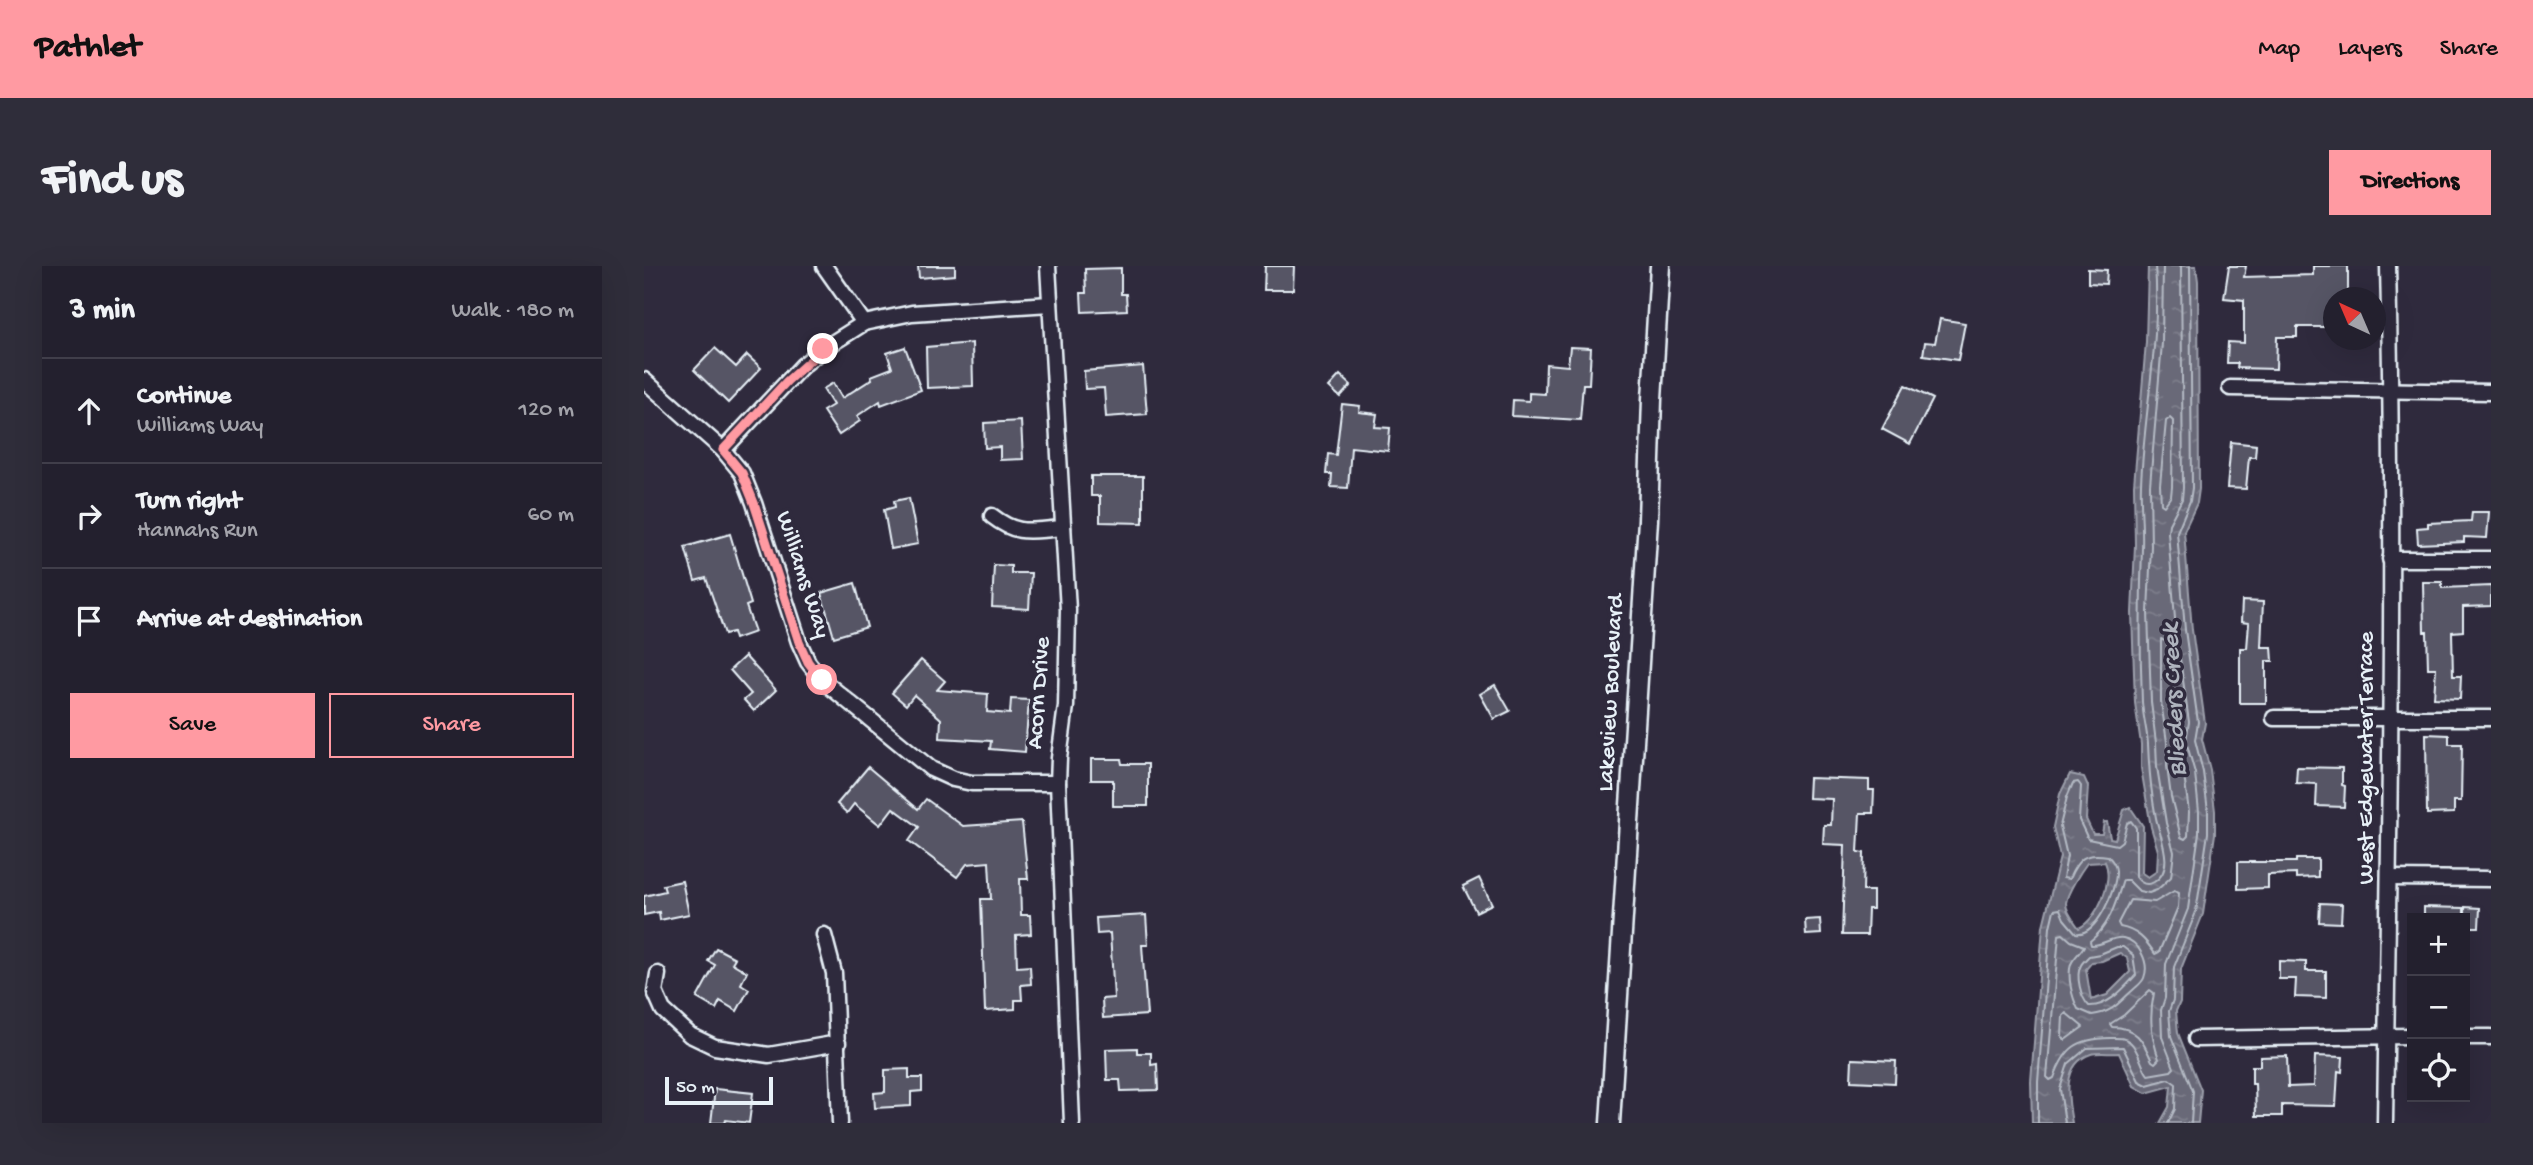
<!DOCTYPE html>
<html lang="en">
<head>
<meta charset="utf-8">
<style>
  :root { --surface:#23202e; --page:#2f2d3a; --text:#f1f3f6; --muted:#a3a3aa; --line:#403e4a; --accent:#ff9aa2 }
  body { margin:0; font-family:"Gochi Hand",sans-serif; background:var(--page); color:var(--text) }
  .controls { position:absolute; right:21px; bottom:21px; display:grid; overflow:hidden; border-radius:0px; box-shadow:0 7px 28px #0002 }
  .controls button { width:63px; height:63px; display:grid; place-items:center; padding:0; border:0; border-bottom:2px solid var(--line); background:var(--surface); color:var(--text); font:35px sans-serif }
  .compass { position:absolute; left:1679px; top:21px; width:63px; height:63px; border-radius:50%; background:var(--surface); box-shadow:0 7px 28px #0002; rotate:316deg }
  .scale { position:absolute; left:21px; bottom:18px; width:108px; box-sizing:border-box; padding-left:7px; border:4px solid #e8f1f8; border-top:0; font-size:19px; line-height:24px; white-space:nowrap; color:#e8f1f8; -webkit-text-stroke:5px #2f2a3d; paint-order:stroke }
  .stop { position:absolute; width:21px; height:21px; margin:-16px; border:5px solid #ff9aa2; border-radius:50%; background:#fff }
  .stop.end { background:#ff9aa2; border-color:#fff; box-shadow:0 2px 7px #0008 }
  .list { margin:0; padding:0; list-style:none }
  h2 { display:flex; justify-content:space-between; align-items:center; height:91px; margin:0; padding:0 28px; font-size:30px }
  h2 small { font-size:23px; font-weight:400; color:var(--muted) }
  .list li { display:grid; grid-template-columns:46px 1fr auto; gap:21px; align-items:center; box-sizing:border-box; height:105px; padding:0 28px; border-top:2px solid var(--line) }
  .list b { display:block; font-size:26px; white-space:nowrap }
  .list p { margin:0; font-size:23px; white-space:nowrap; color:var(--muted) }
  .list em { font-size:23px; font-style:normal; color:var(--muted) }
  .actions { display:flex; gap:14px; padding:21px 28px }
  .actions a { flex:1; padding:16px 0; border:2px solid var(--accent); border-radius:0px; text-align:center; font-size:24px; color:var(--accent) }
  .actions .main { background:var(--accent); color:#111 }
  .icon { flex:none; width:38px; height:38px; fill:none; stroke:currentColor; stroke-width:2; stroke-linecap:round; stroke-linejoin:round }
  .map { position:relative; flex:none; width:1847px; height:857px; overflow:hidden; border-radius:0px }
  header { display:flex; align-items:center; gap:42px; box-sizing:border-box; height:98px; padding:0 35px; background:var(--accent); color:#111 }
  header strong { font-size:33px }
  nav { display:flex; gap:38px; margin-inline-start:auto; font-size:24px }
  .intro { display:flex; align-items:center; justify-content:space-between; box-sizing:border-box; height:168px; padding:0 42px }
  h1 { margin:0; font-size:49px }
  .button { padding:18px 32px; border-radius:0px; background:var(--accent); color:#111; font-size:24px; font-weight:700 }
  main { display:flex; gap:42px; padding:0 42px }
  aside { flex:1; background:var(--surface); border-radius:0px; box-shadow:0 7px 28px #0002 }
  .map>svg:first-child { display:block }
</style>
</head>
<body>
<header>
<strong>Pathlet</strong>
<nav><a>Map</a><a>Layers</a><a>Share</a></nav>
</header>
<div class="intro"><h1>Find us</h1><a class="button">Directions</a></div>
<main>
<aside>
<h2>3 min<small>Walk · 180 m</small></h2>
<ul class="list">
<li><svg class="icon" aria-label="ahead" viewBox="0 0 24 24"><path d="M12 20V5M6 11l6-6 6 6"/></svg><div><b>Continue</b><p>Williams Way</p></div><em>120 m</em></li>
<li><svg class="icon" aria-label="right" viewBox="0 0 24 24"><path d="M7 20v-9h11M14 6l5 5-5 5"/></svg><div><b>Turn right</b><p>Hannahs Run</p></div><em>60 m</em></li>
<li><svg class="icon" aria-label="arrive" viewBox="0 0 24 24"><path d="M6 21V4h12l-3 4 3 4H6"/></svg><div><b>Arrive at destination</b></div></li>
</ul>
<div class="actions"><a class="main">Save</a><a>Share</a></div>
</aside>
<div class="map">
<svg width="1847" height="857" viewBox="0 0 1847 857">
  <defs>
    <pattern id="water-ripples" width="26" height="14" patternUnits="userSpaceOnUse" patternTransform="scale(1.75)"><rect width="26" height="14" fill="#696978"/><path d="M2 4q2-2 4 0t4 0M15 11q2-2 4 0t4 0" fill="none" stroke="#7e7f8c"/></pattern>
  </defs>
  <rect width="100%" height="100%" fill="#2f2a3d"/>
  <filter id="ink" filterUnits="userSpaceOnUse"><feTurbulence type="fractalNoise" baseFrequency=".0143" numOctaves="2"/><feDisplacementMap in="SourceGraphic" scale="14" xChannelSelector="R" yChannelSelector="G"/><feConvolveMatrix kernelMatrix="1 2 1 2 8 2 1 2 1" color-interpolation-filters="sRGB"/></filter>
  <g filter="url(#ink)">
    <!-- water -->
    <path fill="url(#water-ripples)" stroke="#9c9fab" stroke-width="2" fill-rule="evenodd" d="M1504,0H1552L1554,15L1555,223L1553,237L1540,265L1548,364L1561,457L1558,473L1566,504L1571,545V568L1559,648L1537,703L1536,736L1532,745L1534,767L1557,824L1554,857H1516L1525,841L1527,820L1502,827L1490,820L1475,787C1467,788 1455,786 1447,788C1417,798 1424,834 1428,857H1388L1387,815L1399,660L1416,591L1409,561L1416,528L1426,508L1440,511L1444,520L1442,553L1449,568H1458L1460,556H1463L1466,572L1471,573L1480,544L1486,541L1499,560L1498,607L1504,611L1513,605L1514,585L1507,561L1497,502V478L1491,437L1488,347L1491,279L1490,219L1502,76ZM1461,596C1470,614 1454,653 1435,662C1430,655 1422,646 1422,637C1423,627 1437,605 1443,597ZM1476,687L1483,692L1486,706L1463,729L1447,734L1442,703L1448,696L1458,695Z"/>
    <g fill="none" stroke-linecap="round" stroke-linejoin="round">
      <!-- shore -->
      <g stroke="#b5bbc5" stroke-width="2">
        <path d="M1519,0L1518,77L1506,219L1507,280L1504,346L1507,436L1512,477L1513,501L1522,557L1530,586L1527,611L1513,624L1505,627L1495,625L1484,614H1479C1472,636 1466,660 1446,675L1447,679C1459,680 1468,670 1479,672C1495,675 1506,697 1500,712C1498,717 1493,720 1489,724C1474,737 1470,746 1448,749L1434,743C1428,731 1423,711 1427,698C1430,691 1437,686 1440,680L1427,675L1419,668L1415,669L1403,811L1406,814L1410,812C1421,781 1433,773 1466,772C1473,772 1480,771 1486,776C1495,784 1497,800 1504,809L1527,805L1530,802L1518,771L1517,744L1521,732L1522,698L1544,643L1555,567V546L1551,507L1542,475L1545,456L1532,365L1524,266L1525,258L1538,233L1539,222L1537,0"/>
        <polyline points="1546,0 1548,222 1546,235 1533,266 1541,364 1554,456 1551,474 1559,506 1564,545 1564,567 1552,646 1530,701 1529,734 1525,745 1527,770 1549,825 1547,857"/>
        <polygon points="1526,152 1529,155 1528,221 1527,230 1520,240 1517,238 1516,219 1522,155"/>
        <polygon points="1517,373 1523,376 1534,456 1532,476 1540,509 1545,546 1544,570 1541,573 1537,571 1527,531 1523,500 1523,476 1517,436"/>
        <path d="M1530,625L1535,627L1534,641L1515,686L1511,688C1502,674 1493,664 1476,661L1474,657L1486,634L1511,636Z"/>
        <path d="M1473,681H1479L1489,689L1492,709C1479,723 1464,741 1445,740C1437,732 1431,710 1437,699C1438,697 1443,692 1445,690L1456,688Z"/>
        <path d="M1506,724L1510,727C1505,751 1507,770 1515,793L1511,797L1508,795C1499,775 1493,761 1468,761L1466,758L1480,749Z"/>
        <polygon points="1422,747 1439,761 1421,774 1418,770 1419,750"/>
        <path d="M1394,857V816L1406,661L1410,644L1416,643L1420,653L1432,667C1452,671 1473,623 1472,605C1472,600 1468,594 1464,590C1441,586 1434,592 1425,613L1419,612L1423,590L1416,560L1423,531L1429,517L1434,516L1437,520L1435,554L1444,573L1473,579L1478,575L1483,557L1487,555L1492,562V611C1497,618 1503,620 1510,616C1532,603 1516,571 1512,552C1507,527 1505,503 1504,478C1503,464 1499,450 1498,436C1496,384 1496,333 1498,282C1499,260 1496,239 1497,218C1500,145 1517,72 1511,0"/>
        <polyline points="1421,857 1416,823 1424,798 1443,782 1479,781 1495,815 1503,819 1525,813 1532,818 1531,843 1524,857"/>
      </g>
    </g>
    <!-- building -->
    <g fill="#575565" stroke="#e8f1f8" stroke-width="2">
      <polygon points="274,0 311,0 311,9 275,12"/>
      <polygon points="621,0 650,0 649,24 620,24"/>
      <polygon points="1585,0 1602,0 1600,11 1669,9 1669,0 1704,0 1704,32 1690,32 1690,61 1653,61 1653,71 1633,71 1632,103 1593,102 1594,97 1583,97 1584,76 1600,77 1600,34 1580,32"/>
      <polygon points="477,2 477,28 482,28 483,44 438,46 437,27 442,27 441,3"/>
      <polygon points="1444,3 1463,4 1462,18 1444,17"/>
      <polygon points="1296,53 1321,57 1314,94 1279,89 1281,76 1291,77"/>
      <polygon points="328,77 329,120 283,122 282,81"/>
      <polygon points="261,81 277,124 237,139 236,135 213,150 216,155 195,169 179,145 189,139 179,123 189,117 198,132 228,113 227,110 248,102 243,87"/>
      <polygon points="926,81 947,82 945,118 939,118 936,154 868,150 869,134 885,135 885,127 901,128 902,98 924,100"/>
      <polygon points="71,82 92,101 103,89 117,102 84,137 50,104"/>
      <polygon points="499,100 503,148 462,151 460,122 441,123 440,105"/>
      <polygon points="696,109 707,119 696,131 685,121"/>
      <polygon points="1261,119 1289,133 1266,178 1238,163"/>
      <polygon points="698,138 716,140 715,146 733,148 731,161 746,162 744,185 707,181 704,222 687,221 688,208 682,208 684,188 692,189"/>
      <polygon points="377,155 379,193 356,194 356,181 341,182 340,157"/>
      <polygon points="1587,176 1612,179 1611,191 1605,191 1602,223 1583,222"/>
      <polygon points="447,210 499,210 499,257 456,256 456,230 447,230"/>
      <polygon points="265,232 274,278 247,283 240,244 251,241 250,235"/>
      <polygon points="1828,246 1845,246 1843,272 1820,271 1820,276 1774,278 1773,262 1784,261 1784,257 1827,255"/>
      <polygon points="86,268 107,338 102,340 111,366 91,373 89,366 81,368 62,312 51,315 41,281"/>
      <polygon points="350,299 367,300 367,307 387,307 385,343 348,341"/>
      <polygon points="1779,316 1798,316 1798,322 1847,320 1847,340 1819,341 1819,365 1808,366 1809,410 1817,410 1816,433 1790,432 1792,402 1784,402 1783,366 1780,366"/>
      <polygon points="211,317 223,361 190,371 177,327"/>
      <polygon points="1598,335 1619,336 1617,381 1628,381 1629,395 1622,395 1622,437 1596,437 1596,382 1603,382 1605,357 1597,356"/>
      <polygon points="101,390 132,424 110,445 100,434 107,428 86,404"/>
      <polygon points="277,394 301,415 293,424 344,428 343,446 366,448 367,433 385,434 381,486 346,483 347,475 296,472 297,453 270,429 262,439 248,427"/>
      <polygon points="851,419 866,445 850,453 836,428"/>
      <polygon points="1782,468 1805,469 1805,478 1818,478 1817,535 1810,535 1810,547 1783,548"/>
      <polygon points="447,493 477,493 478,498 504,498 504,540 469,540 469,514 447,514"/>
      <polygon points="224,501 274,543 282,533 319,560 378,556 384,613 376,613 377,649 386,649 387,668 372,669 373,701 386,700 387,718 377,719 378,734 371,734 371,743 341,745 337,633 347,633 345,596 323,598 313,611 265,575 275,561 249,542 236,559 210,538 203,547 193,538"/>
      <polygon points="1653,501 1698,502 1698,519 1701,520 1700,541 1672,540 1673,518 1652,517"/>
      <polygon points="1165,512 1225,514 1225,524 1230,524 1229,547 1216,547 1214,586 1220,587 1219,625 1229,625 1229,643 1224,643 1223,669 1198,669 1201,579 1179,578 1180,559 1187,559 1188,533 1164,532"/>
      <polygon points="1652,593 1674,593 1674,611 1652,612 1652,608 1624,609 1624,622 1594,623 1594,596 1652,596"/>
      <polygon points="835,612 848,638 832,646 819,620"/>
      <polygon points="38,615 45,648 16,654 15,646 0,649 0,630 21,625 19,619"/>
      <polygon points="1676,637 1698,638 1697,657 1675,656"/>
      <polygon points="1780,641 1820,642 1820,652 1780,652"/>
      <polygon points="1821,641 1836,642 1835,661 1821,661"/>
      <polygon points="502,649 504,679 498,679 503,749 459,752 458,733 470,732 466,667 453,668 452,652"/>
      <polygon points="1176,653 1177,668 1162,669 1161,654"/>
      <polygon points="72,682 91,692 88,697 103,706 97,718 105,723 93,745 76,735 72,743 53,732 71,699 64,695"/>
      <polygon points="1635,695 1662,696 1662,705 1682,705 1682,732 1651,731 1652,713 1635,713"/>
      <polygon points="493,782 493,787 507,787 507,799 513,798 514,824 477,825 476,814 463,814 462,783"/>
      <polygon points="1643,790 1644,821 1670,820 1671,790 1699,791 1698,806 1694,805 1692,840 1638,839 1638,850 1612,850 1611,818 1608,818 1608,800 1616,800 1616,791"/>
      <polygon points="1208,793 1252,795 1251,817 1207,815"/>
      <polygon points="265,803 265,812 278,812 278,825 267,826 267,840 231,842 230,827 241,826 241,804"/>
      <polygon points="71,823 109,827 105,857 82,854 81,857 67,857"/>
    </g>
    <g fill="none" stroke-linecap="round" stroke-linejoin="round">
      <defs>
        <g id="minor">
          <polyline points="180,0 220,57"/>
          <polyline points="404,0 424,344 422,440 415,492 414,517 428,857"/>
          <polyline points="0,114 79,184 98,207 110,237 155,376 164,396 178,414 287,503 309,513 328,517 414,517"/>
          <polyline points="1586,122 1847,126"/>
          <polyline points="79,184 158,100 179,83 220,57 268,47 406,38"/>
          <path d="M348,250C375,271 388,264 419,262"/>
          <polyline points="1746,293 1847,293"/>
          <polyline points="1630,452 1847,452"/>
          <polyline points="1746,612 1847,613"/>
          <polyline points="180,669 190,707 196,857"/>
          <polyline points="14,708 11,726 19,744 46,769 71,781 125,789 194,777"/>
          <polyline points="1821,771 1847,771"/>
          <polyline points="1552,773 1768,770"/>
          <path d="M1741,857C1745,571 1751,286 1744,0"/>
        </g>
        <polyline id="tertiary" points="966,857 1004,254 1008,133 1016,0"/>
      </defs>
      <!-- minor casing -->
      <use href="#minor" stroke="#e8f1f8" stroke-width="19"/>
      <!-- tertiary casing -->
      <use href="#tertiary" stroke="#e8f1f8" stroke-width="23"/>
      <!-- minor -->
      <use href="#minor" stroke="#2f2a3d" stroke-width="14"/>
      <!-- tertiary -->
      <use href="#tertiary" stroke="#2f2a3d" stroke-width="18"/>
    </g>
  </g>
  <g fill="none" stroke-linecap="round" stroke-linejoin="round" filter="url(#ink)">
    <!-- route -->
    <polyline stroke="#ff9aa2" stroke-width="9" points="178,414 164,396 155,376 110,237 98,207 79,184 143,115 179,83"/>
  </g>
  <g text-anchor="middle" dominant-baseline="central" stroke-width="7" stroke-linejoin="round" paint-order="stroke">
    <!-- street labels -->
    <g font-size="24" fill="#e8f1f8" stroke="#2f2a3d">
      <text transform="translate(158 309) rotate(72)">Williams Way</text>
      <text transform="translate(396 427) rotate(-86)">Acorn Drive</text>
      <text transform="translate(968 427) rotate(-87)">Lakeview Boulevard</text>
      <text transform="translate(1723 492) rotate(-90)">West Edgewater Terrace</text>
    </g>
    <!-- water labels -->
    <g font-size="26" font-style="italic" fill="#afb4be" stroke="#2f2a3d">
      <text transform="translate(1532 434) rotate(-93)">Blieders Creek</text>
    </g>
  </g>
</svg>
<div class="controls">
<button>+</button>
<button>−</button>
<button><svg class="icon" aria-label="locate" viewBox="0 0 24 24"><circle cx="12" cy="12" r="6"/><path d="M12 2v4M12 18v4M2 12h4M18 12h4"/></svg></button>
</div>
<svg class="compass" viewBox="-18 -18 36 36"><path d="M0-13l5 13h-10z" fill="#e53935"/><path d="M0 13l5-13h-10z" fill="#a3a3aa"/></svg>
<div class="scale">50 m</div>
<div class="stop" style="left:178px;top:414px"></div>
<div class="stop end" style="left:179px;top:83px"></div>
</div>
</main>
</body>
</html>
